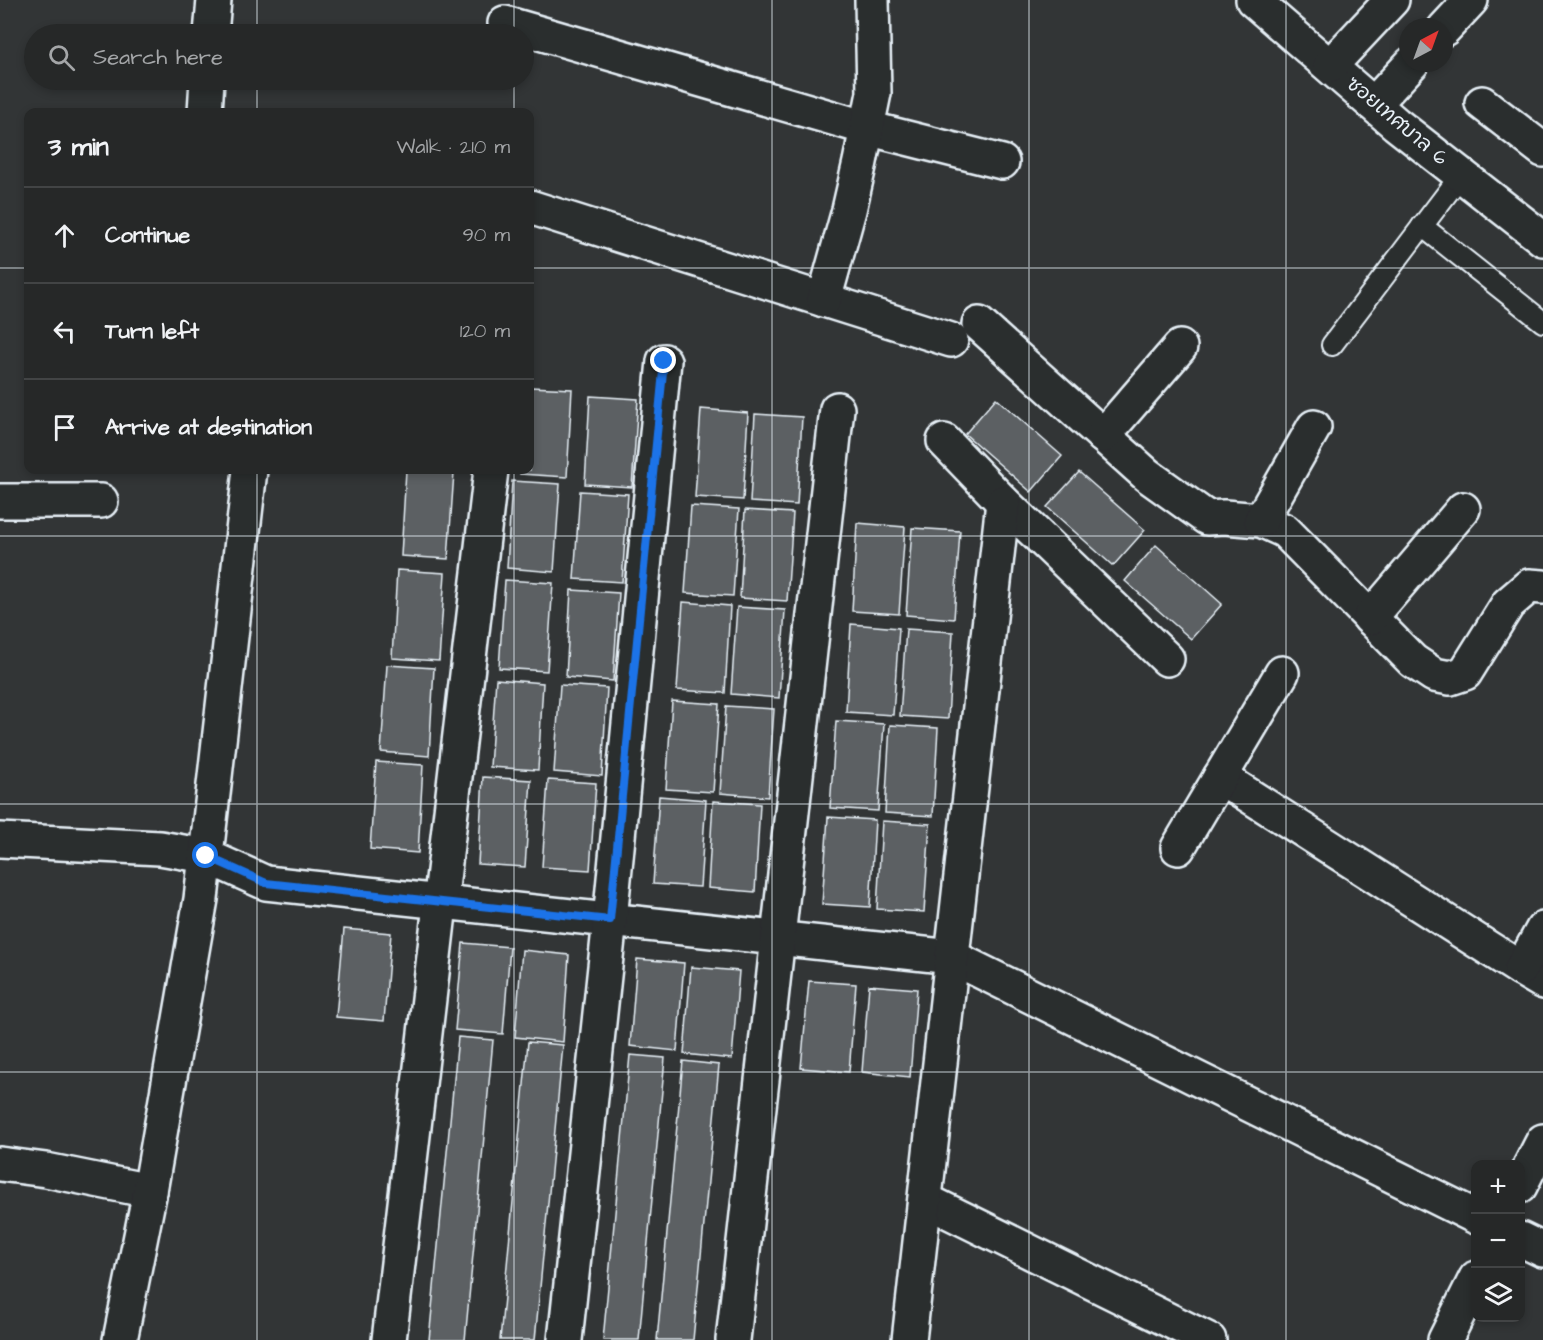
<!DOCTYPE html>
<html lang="en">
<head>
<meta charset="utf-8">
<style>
  :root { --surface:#262828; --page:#323434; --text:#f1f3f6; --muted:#a4a6a8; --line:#424445 }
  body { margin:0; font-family:"Architects Daughter","Playpen Sans Thai",sans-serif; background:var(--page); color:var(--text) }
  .controls { position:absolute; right:18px; bottom:18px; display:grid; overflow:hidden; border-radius:12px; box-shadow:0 3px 9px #0003 }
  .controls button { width:54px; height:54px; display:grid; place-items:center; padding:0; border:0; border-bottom:2px solid var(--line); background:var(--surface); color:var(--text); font:30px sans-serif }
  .compass { position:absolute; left:1399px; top:18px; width:54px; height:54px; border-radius:50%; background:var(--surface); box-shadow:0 3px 9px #0003; rotate:41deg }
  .stop { position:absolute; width:18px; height:18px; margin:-14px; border:4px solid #1a73e8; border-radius:50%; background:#fff }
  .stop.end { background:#1a73e8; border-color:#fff; box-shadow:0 2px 6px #0008 }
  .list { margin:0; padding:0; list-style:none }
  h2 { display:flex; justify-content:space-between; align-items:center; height:78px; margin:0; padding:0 24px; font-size:26px }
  h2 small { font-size:20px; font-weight:400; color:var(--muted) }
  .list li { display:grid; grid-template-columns:39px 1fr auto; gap:18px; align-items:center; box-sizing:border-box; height:96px; padding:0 24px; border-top:2px solid var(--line) }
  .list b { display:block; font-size:22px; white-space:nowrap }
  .list em { font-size:20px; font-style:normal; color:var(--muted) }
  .icon { flex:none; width:33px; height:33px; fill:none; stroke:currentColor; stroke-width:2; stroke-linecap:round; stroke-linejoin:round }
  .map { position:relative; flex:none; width:1543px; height:1340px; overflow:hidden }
  .search { position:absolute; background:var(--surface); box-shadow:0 3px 9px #0003; left:24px; top:24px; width:510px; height:66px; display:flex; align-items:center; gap:15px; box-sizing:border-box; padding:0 21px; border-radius:33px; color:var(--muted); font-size:22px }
  .panel { position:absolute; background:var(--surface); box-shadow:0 3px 9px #0003; left:24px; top:108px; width:510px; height:366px; border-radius:12px }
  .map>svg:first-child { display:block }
</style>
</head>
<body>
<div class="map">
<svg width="1543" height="1340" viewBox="0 0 1543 1340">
  <rect width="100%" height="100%" fill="#323536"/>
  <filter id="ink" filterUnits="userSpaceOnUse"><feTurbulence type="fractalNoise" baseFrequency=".0167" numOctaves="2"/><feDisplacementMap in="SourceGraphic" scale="12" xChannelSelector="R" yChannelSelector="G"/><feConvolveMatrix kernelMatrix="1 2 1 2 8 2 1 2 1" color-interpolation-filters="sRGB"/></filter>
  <g filter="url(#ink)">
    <!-- building -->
    <g fill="#5c6063" stroke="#e8f1f8" stroke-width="1.5">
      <polygon points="530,387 572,389 567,477 520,474 520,470 530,470"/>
      <polygon points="590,396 638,399 632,487 585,484"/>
      <polygon points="996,398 1062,456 1031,492 965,434"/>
      <polygon points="701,409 748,413 743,500 695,497"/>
      <polygon points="755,414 802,417 797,505 750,502"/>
      <polygon points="406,470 454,472 448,559 401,556"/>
      <polygon points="1079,472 1145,530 1113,566 1047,507"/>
      <polygon points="512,481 560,484 554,572 507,568"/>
      <polygon points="580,491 628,494 622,582 574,579"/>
      <polygon points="691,506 739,509 733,596 685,593"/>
      <polygon points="745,510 793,513 787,601 740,598"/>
      <polygon points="857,523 905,527 899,614 852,611"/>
      <polygon points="912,528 960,531 954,619 906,615"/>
      <polygon points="1156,545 1222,604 1191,639 1125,581"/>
      <polygon points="397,570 445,573 439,661 392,658"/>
      <polygon points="505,580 553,583 547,671 499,668"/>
      <polygon points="571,590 619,593 613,681 566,677"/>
      <polygon points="683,602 730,606 725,693 677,690"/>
      <polygon points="737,607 785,610 779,698 731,694"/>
      <polygon points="851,624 899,628 893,715 846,712"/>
      <polygon points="906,629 953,632 948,719 900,716"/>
      <polygon points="387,665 434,668 429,756 381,752"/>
      <polygon points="496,679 543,683 538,770 490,767"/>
      <polygon points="560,685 607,688 602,776 554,772"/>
      <polygon points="672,701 719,704 713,792 666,789"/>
      <polygon points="726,706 774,709 768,797 720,793"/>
      <polygon points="836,721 884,724 878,811 830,808"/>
      <polygon points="890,725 938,728 933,816 885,813"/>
      <polygon points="376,762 423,765 418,853 370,849"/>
      <polygon points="483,777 531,780 525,867 478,864"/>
      <polygon points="548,780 596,783 590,870 542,867"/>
      <polygon points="659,796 706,800 700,887 653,884"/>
      <polygon points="713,801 760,804 755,892 708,888"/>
      <polygon points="828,817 875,820 870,907 822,904"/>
      <polygon points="882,821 930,824 924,912 877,909"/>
      <polygon points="344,929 391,933 384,1021 336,1017"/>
      <polygon points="463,943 510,947 503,1034 455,1030"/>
      <polygon points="522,950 569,955 563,1042 515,1037"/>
      <polygon points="637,959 684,963 677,1051 630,1046"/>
      <polygon points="691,967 739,971 732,1059 684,1054"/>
      <polygon points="809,981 856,984 849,1072 801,1068"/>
      <polygon points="869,985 917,989 910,1077 862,1072"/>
      <polygon points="458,1037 493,1040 465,1340 429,1340"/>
      <polygon points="528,1042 563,1045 535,1340 500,1340"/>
      <polygon points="630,1055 665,1058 639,1340 603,1340"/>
      <polygon points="683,1061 719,1065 693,1340 657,1340"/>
    </g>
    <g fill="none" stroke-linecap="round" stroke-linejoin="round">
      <defs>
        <g id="lane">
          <polyline points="1422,226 1543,322"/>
          <polyline points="1332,345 1461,175"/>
        </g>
        <g id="street">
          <polyline points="1253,0 1396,124 1543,239"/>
          <polyline points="505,23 867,128 1002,162"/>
          <polyline points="1444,29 1471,0"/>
          <polyline points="211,34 214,0"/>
          <polyline points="1330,66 1392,0"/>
          <polyline points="1482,103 1543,150"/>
          <polyline points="1374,104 1412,63"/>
          <polyline points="205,112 207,80"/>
          <polyline points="530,207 951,340"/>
          <polyline points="824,300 849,210 860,162 874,93 872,0"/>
          <polyline points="979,324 1147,475 1207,518 1224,517 1261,520 1285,531 1413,661 1434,675 1450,678 1465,673 1508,604 1529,586 1543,587"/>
          <polyline points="1103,436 1180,347"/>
          <polyline points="944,441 1003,502 1167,659"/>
          <polyline points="0,501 101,501"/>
          <polyline points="1261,520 1314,427"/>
          <polyline points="1370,618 1463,509"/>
          <polyline points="1220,777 1521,969 1543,982"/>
          <polyline points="0,840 160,848 206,856 266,883 952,957 1476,1217"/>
          <polyline points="1178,848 1282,673"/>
          <polyline points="1521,969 1543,929"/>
          <polyline points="0,1164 46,1170 150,1191"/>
          <polyline points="1520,1186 1543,1141"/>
          <polyline points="925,1200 1209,1340"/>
          <polyline points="1520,1239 1543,1250"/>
          <polyline points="120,1340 150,1191 201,899 250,470"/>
          <polyline points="389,1340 491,470"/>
          <polyline points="565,1340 610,920 664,361"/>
          <polyline points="733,1340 837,409"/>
          <polyline points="909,1340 1003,502"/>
          <polyline points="1445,1340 1476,1278"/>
        </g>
      </defs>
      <!-- lane casing -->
      <use href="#lane" stroke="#e8f1f8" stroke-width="24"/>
      <!-- street casing -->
      <use href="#street" stroke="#e8f1f8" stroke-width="38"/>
      <!-- lane -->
      <use href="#lane" stroke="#2a2d2e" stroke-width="20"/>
      <!-- street -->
      <use href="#street" stroke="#2a2d2e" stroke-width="33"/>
    </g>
  </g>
  <g fill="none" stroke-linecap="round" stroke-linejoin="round" filter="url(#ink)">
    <!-- route -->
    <polyline stroke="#1a73e8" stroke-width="8" points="206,856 266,883 610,920 664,361"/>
  </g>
  <!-- grid -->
  <path fill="none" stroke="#e8f1f8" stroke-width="1.5" stroke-opacity="0.55" d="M257,0V34M514,0V34M772,0V1340M1029,0V1340M1286,0V1340M257,80V112M514,80V112M0,268H28M530,268H1543M257,470V1340M514,470V1340M0,536H1543M0,804H1543M0,1072H1543"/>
  <g text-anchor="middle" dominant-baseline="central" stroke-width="4.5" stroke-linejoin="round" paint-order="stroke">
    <!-- street labels -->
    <g font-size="20" fill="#e8f1f8" stroke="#2a2d2e">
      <text transform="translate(1397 121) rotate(40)">ซอยเทศบาล 6</text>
    </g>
  </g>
</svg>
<div class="controls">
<button>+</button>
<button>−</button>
<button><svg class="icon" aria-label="layers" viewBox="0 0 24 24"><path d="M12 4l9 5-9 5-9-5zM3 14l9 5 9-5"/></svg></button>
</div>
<svg class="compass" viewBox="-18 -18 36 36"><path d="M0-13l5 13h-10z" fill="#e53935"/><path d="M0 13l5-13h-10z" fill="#a4a6a8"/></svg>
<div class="stop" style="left:206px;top:856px"></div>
<div class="stop end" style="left:664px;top:361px"></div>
<div class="search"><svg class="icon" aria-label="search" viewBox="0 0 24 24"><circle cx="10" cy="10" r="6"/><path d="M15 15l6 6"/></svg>Search here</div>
<section class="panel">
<h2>3 min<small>Walk · 210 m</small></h2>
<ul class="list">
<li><svg class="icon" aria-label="ahead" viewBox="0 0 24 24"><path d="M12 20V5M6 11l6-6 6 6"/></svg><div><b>Continue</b></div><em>90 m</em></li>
<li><svg class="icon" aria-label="left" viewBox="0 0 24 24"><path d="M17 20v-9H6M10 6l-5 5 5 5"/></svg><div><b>Turn left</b></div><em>120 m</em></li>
<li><svg class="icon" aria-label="arrive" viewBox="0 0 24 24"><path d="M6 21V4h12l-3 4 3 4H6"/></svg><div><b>Arrive at destination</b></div></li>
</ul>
</section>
</div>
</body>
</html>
